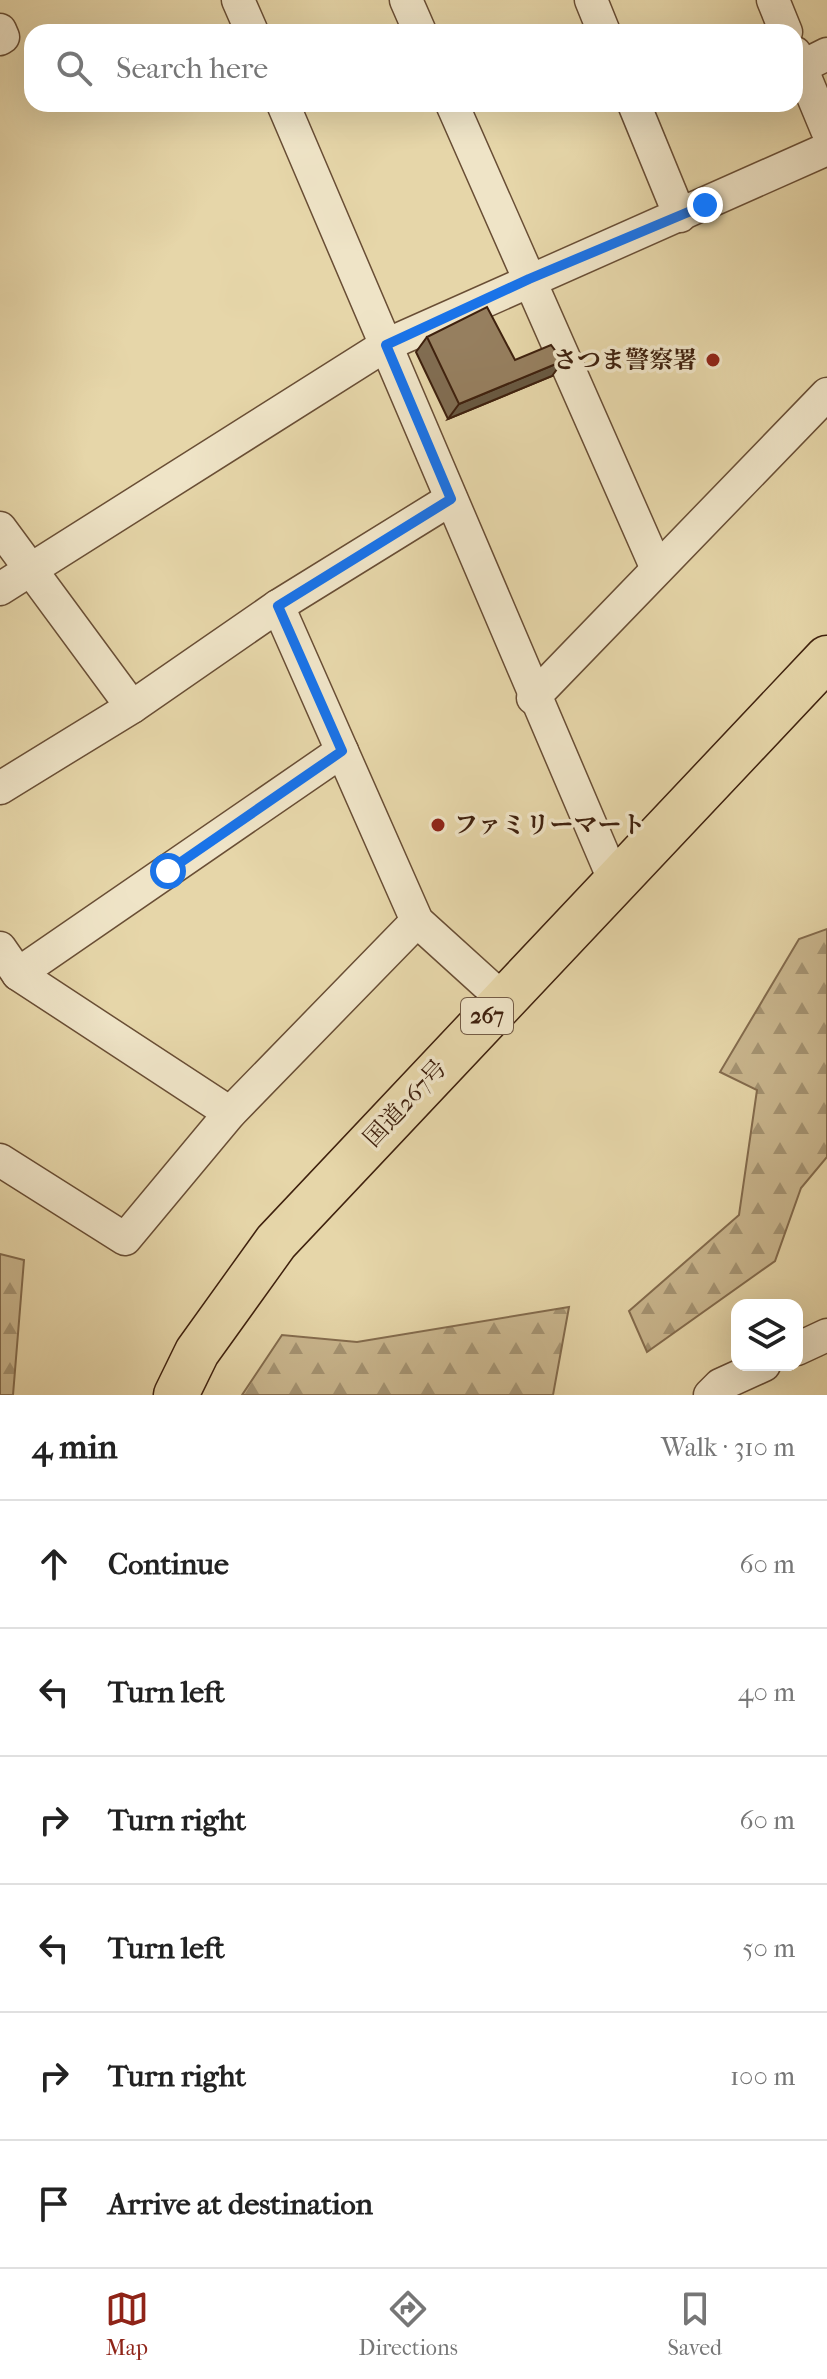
<!DOCTYPE html>
<html lang="en">
<head>
<meta charset="utf-8">
<style>
  :root { --surface:#fff; --page:#f6f6f6; --text:#222; --muted:#767676; --line:#e0e0e0; --accent:#8f2418 }
  body { margin:0; font-family:"IM FELL French Canon","Noto Serif JP",serif; background:var(--page); color:var(--text) }
  .controls { position:absolute; right:24px; bottom:24px; display:grid; overflow:hidden; border-radius:16px; box-shadow:0 8px 32px #0002 }
  .controls button { width:72px; height:72px; display:grid; place-items:center; padding:0; border:0; border-bottom:2px solid var(--line); background:var(--surface); color:var(--text); font:40px sans-serif }
  .stop { position:absolute; width:24px; height:24px; margin:-18px; border:6px solid #1a73e8; border-radius:50%; background:#fff }
  .stop.end { background:#1a73e8; border-color:#fff; box-shadow:0 2px 8px #0008 }
  .list { margin:0; padding:0; list-style:none }
  h2 { display:flex; justify-content:space-between; align-items:center; height:104px; margin:0; padding:0 32px; font-size:34px }
  h2 small { font-size:26px; font-weight:400; color:var(--muted) }
  .list li { display:grid; grid-template-columns:52px 1fr auto; gap:24px; align-items:center; box-sizing:border-box; height:128px; padding:0 32px; border-top:2px solid var(--line) }
  .list b { display:block; font-size:30px; white-space:nowrap }
  .list em { font-size:26px; font-style:normal; color:var(--muted) }
  .icon { flex:none; width:44px; height:44px; fill:none; stroke:currentColor; stroke-width:2; stroke-linecap:round; stroke-linejoin:round }
  .map { position:relative; flex:none; width:827px; height:1395px; overflow:hidden }
  .search { position:absolute; background:var(--surface); box-shadow:0 8px 32px #0002; left:24px; right:24px; top:24px; height:88px; display:flex; align-items:center; gap:20px; box-sizing:border-box; padding:0 28px; border-radius:24px; color:var(--muted); font-size:30px }
  .sheet { height:872px; background:var(--surface) }
  nav { display:flex; justify-content:space-around; align-items:center; box-sizing:border-box; height:112px; border-top:2px solid var(--line); background:var(--surface); font-size:22px; color:var(--muted) }
  nav a { display:grid; justify-items:center; gap:4px }
  nav .on { color:var(--accent) }
  .map>svg:first-child { display:block }
</style>
</head>
<body>
<div class="map">
<svg width="827" height="1395" viewBox="0 0 827 1395">
  <defs>
    <pattern id="forest-firs" width="22" height="20" patternUnits="userSpaceOnUse" patternTransform="scale(2)"><rect width="22" height="20" fill="#cab78f"/><path d="M5 1l3.5 6h-7zM16 11l3.5 6h-7z" fill="#a59473"/></pattern>
  </defs>
  <rect width="100%" height="100%" fill="#e6d6a9"/>
  <filter id="stains"><feTurbulence type="fractalNoise" baseFrequency=".0025" numOctaves="4"/><feColorMatrix values="0 0 0 0 .2 0 0 0 0 .09 0 0 0 0 .02 0 0 0 .5 -.17"/></filter>
  <radialGradient id="worn" r=".72"><stop offset=".6" stop-color="#630" stop-opacity="0"/><stop offset="1" stop-color="#630" stop-opacity=".3"/></radialGradient>
  <!-- forest -->
  <g fill="url(#forest-firs)" stroke="#846c4e" stroke-width="2">
    <polygon points="827,929 827,1157 801,1188 775,1261 647,1352 629,1311 739,1215 757,1090 720,1072 799,939"/>
    <polygon points="0,1254 24,1260 13,1395 0,1395"/>
    <polygon points="569,1307 553,1395 242,1395 282,1335 357,1342"/>
  </g>
  <g fill="none" stroke-linecap="round" stroke-linejoin="round">
    <defs>
      <g id="minor">
        <polyline points="238,0 252,32"/>
        <polyline points="406,0 420,32"/>
        <polyline points="591,0 604,32"/>
        <polyline points="773,0 786,32"/>
        <polyline points="0,30 3,37 0,39"/>
        <polyline points="795,53 827,130"/>
        <polyline points="801,67 827,54"/>
        <polyline points="283,104 615,882"/>
        <polyline points="452,104 657,569"/>
        <polyline points="634,104 680,216"/>
        <polyline points="0,528 132,707"/>
        <polyline points="0,589 386,345 827,149"/>
        <polyline points="278,606 417,921 503,999"/>
        <polyline points="533,698 827,394"/>
        <polyline points="0,788 132,707 278,606 451,499"/>
        <polyline points="0,948 18,974 230,1113"/>
        <polyline points="18,974 342,751"/>
        <polyline points="0,1160 125,1239 230,1113 417,921"/>
        <polyline points="797,1349 827,1335"/>
        <polyline points="710,1395 720,1385 764,1365"/>
      </g>
      <polyline id="highway" points="176,1395 197,1352 276,1242 827,658"/>
    </defs>
    <!-- minor casing -->
    <use href="#minor" stroke="#694e35" stroke-width="35"/>
    <!-- highway casing -->
    <use href="#highway" stroke="#3f210e" stroke-width="47"/>
    <!-- minor -->
    <use href="#minor" stroke="#efe4c7" stroke-width="32"/>
    <!-- highway -->
    <use href="#highway" stroke="#e6d6a9" stroke-width="44"/>
  </g>
  <!-- wall -->
  <polygon fill="#816d52" stroke="#3f210e" stroke-width="2" points="427,337 515,360 552,376 448,419 416,352"/>
  <!-- shaded-wall -->
  <polygon fill="#695942" stroke="#3f210e" stroke-width="2" points="563,361 552,376 448,419 459,404"/>
  <!-- building -->
  <polygon fill="#967f5f" stroke="#3f210e" stroke-width="2" points="487,307 515,360 551,345 563,361 459,404 427,337"/>
  <g fill="none" stroke-linecap="round" stroke-linejoin="round">
    <!-- route -->
    <polyline stroke="#1a73e8" stroke-width="10" points="168,871 342,751 278,606 451,499 386,345 529,279 705,205"/>
  </g>
  <!-- markers -->
  <g fill="#8f2418" stroke="#efe4c7" stroke-width="3">
    <circle cx="713" cy="360" r="8"/>
    <circle cx="438" cy="825" r="8"/>
  </g>
  <g text-anchor="middle" dominant-baseline="central" stroke-width="7" stroke-linejoin="round" paint-order="stroke">
    <!-- shield labels -->
    <rect fill="#efe4c7" stroke="#745c46" stroke-width="2" x="461" y="998" width="52" height="36" rx="6"/>
    <g font-size="22" font-weight="bold" fill="#3f210e">
      <text x="487" y="1016">267</text>
    </g>
    <!-- poi labels -->
    <g font-size="24" font-weight="bold" fill="#3f210e" stroke="#efe4c7" text-anchor="end">
      <text x="697" y="360">さつま警察署</text>
      <text x="454" y="825" text-anchor="start">ファミリーマート</text>
    </g>
    <!-- street labels -->
    <g font-size="24" fill="#3f210e" stroke="#efe4c7">
      <text transform="translate(405 1103) rotate(-47)">国道267号</text>
    </g>
  </g>
  <rect width="100%" height="100%" filter="url(#stains)"/>
  <rect width="100%" height="100%" fill="url(#worn)"/>
</svg>
<div class="controls">
<button><svg class="icon" aria-label="layers" viewBox="0 0 24 24"><path d="M12 4l9 5-9 5-9-5zM3 14l9 5 9-5"/></svg></button>
</div>
<div class="stop" style="left:168px;top:871px"></div>
<div class="stop end" style="left:705px;top:205px"></div>
<div class="search"><svg class="icon" aria-label="search" viewBox="0 0 24 24"><circle cx="10" cy="10" r="6"/><path d="M15 15l6 6"/></svg>Search here</div>
</div>
<section class="sheet">
<h2>4 min<small>Walk · 310 m</small></h2>
<ul class="list">
<li><svg class="icon" aria-label="ahead" viewBox="0 0 24 24"><path d="M12 20V5M6 11l6-6 6 6"/></svg><div><b>Continue</b></div><em>60 m</em></li>
<li><svg class="icon" aria-label="left" viewBox="0 0 24 24"><path d="M17 20v-9H6M10 6l-5 5 5 5"/></svg><div><b>Turn left</b></div><em>40 m</em></li>
<li><svg class="icon" aria-label="right" viewBox="0 0 24 24"><path d="M7 20v-9h11M14 6l5 5-5 5"/></svg><div><b>Turn right</b></div><em>60 m</em></li>
<li><svg class="icon" aria-label="left" viewBox="0 0 24 24"><path d="M17 20v-9H6M10 6l-5 5 5 5"/></svg><div><b>Turn left</b></div><em>50 m</em></li>
<li><svg class="icon" aria-label="right" viewBox="0 0 24 24"><path d="M7 20v-9h11M14 6l5 5-5 5"/></svg><div><b>Turn right</b></div><em>100 m</em></li>
<li><svg class="icon" aria-label="arrive" viewBox="0 0 24 24"><path d="M6 21V4h12l-3 4 3 4H6"/></svg><div><b>Arrive at destination</b></div></li>
</ul>
</section>
<nav>
<a class="on"><svg class="icon" aria-label="map" viewBox="0 0 24 24"><path d="M3 6l6-2 6 2 6-2v14l-6 2-6-2-6 2zM9 4v14M15 6v14"/></svg>Map</a>
<a><svg class="icon" aria-label="directions" viewBox="0 0 24 24"><path d="M12 3l9 9-9 9-9-9zM9 14v-3h6M13 9l2 2-2 2"/></svg>Directions</a>
<a><svg class="icon" aria-label="saved" viewBox="0 0 24 24"><path d="M7 4h10v16l-5-4-5 4z"/></svg>Saved</a>
</nav>
</body>
</html>
